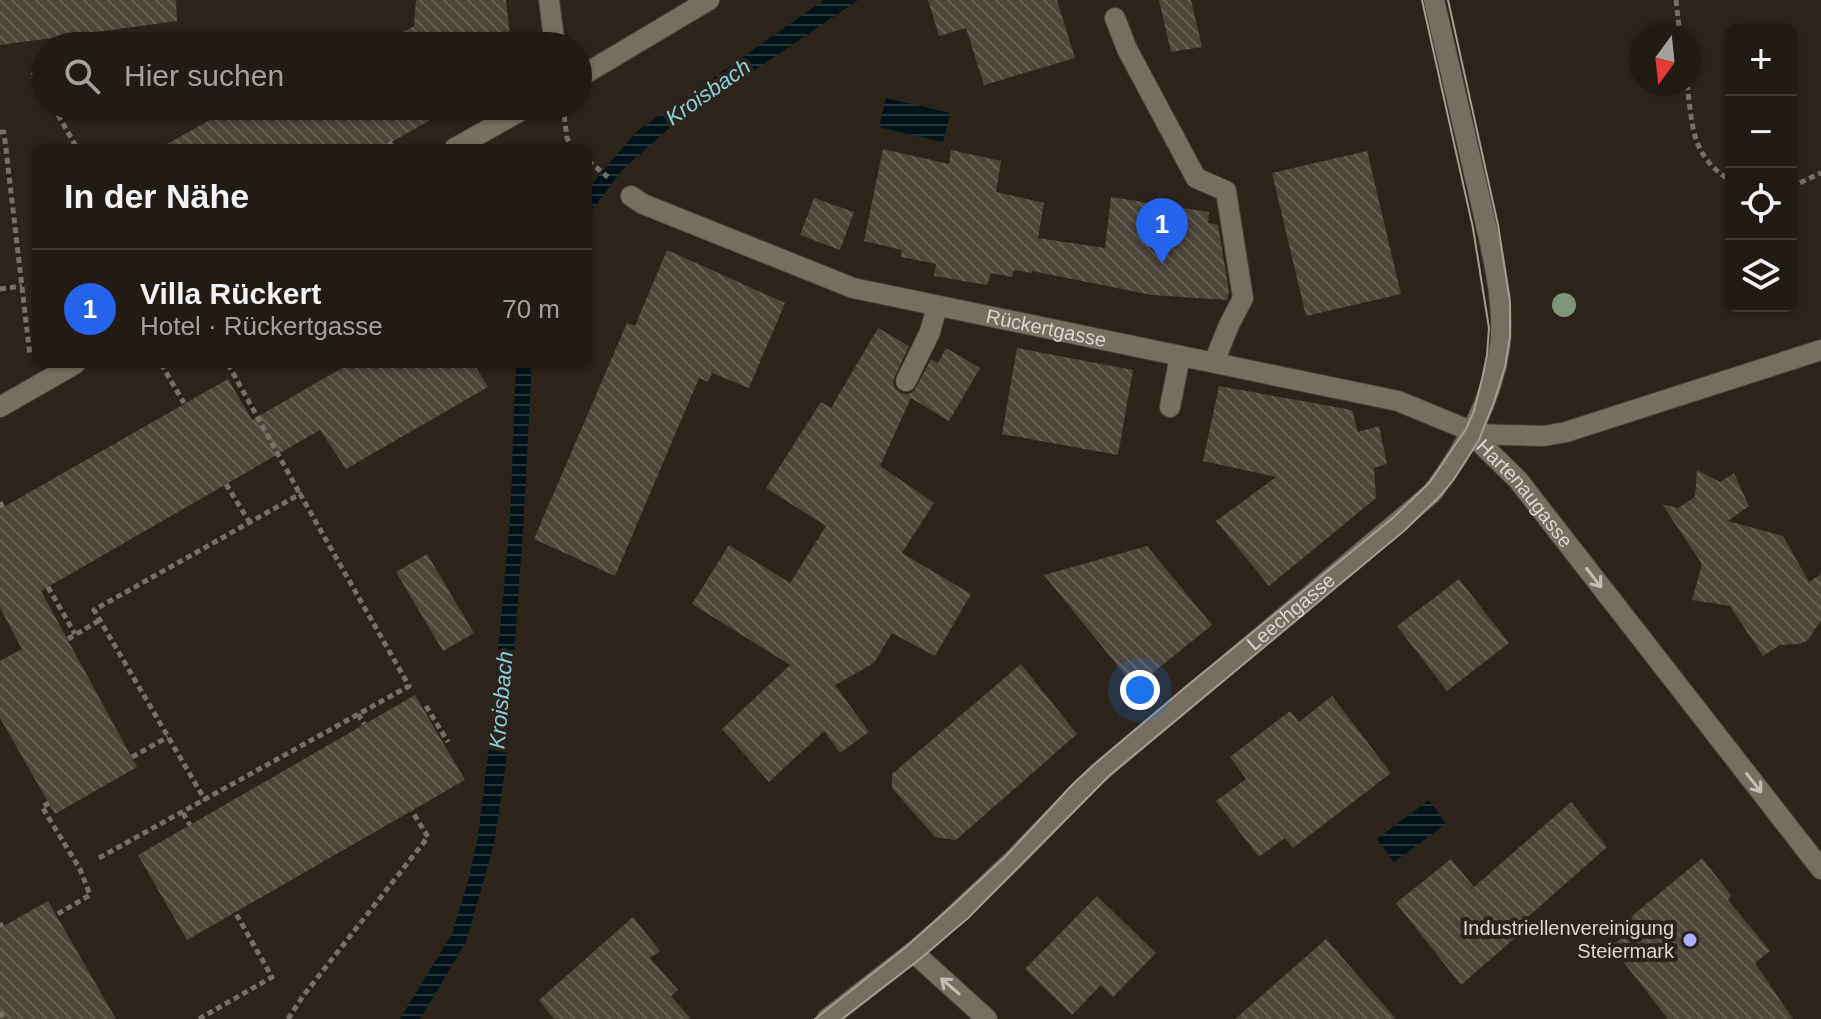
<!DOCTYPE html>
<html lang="de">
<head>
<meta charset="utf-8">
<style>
  :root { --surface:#211b14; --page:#29241d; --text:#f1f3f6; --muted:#a2a1a0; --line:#3e3934; --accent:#2563eb }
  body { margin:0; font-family:Arial,sans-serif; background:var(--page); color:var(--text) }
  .controls { position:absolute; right:24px; top:24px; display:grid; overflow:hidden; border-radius:12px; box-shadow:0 2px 6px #0004 }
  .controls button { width:72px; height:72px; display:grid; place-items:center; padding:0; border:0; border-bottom:2px solid var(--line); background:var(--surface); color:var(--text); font:40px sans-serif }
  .compass { position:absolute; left:1629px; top:24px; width:72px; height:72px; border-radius:50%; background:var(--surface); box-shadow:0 2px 6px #0004; rotate:195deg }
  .you { position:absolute; left:1140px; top:690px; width:28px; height:28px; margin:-20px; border:6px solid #fff; border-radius:50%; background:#1a73e8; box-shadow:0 0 0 12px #1a73e833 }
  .badge { display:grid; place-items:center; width:52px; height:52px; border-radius:50%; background:var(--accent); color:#fff; font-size:26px; font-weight:700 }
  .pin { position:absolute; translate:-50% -66px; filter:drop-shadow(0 2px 4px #0008) }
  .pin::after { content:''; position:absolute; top:42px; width:28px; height:24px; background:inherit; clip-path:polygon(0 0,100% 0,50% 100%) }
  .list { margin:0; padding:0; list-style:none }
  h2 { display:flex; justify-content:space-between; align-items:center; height:104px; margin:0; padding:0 32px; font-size:34px }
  h2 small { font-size:26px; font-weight:400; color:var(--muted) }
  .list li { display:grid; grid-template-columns:52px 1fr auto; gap:24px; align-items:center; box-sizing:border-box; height:120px; padding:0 32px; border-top:2px solid var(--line) }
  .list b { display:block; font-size:30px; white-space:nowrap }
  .list p { margin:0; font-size:26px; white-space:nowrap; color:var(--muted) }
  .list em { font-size:26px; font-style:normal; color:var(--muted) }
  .icon { flex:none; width:44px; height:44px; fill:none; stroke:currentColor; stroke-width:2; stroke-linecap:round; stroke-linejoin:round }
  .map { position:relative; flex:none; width:1821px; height:1019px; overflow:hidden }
  .search { position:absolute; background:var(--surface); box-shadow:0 2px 6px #0004; left:32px; top:32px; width:560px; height:88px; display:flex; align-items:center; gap:20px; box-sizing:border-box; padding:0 28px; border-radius:44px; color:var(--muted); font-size:30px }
  .panel { position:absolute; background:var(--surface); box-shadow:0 2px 6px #0004; left:32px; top:144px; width:560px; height:224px; border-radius:12px }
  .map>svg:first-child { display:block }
</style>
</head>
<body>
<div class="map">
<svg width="1821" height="1019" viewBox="0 0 1821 1019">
  <defs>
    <pattern id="water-rules" width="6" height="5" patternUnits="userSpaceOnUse" patternTransform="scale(2)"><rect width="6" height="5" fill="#001319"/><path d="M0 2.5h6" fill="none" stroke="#253539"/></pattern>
    <pattern id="building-back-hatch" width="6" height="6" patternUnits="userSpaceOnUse" patternTransform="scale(2)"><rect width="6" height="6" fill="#4e453b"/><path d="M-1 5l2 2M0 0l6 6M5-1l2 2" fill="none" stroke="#675f56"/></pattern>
  </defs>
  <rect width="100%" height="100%" fill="#2c241b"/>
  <!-- water -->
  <g fill="url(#water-rules)">
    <polygon points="824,0 858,0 668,129 622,170 588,215 588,189 636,132"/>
    <polygon points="886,98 950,113 943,142 879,127"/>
    <polygon points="516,364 531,364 531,380 523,530 506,763 494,844 466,942 420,1019 400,1019 452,934 469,878 478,837 490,739 510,521"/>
    <polygon points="1429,800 1446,824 1394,862 1377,839"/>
  </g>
  <!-- building -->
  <g fill="url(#building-back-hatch)">
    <polygon points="0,0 176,0 177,21 0,45"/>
    <polygon points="416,0 506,0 511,46 377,46 414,26"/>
    <polygon points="928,0 1057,0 1075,58 984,85 966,28 939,36"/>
    <polygon points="1159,0 1191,0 1202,47 1171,52"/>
    <polygon points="235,106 455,106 381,148 160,148"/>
    <polygon points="883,149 949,164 951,150 1001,161 996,192 1044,203 1038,238 1105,248 1111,197 1209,212 1208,223 1218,225 1229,291 1227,300 1152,295 1032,271 1032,273 1014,270 1012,277 991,273 987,285 934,276 936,264 901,257 902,250 864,241"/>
    <polygon points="1367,151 1401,294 1306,316 1272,173"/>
    <polygon points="814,198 854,212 840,250 800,235"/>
    <polygon points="667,250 785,303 749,388 712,373 708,382 699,378 615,576 534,539 627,323 635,326"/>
    <polygon points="878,328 909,346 893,381 895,388 901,393 908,394 914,391 931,359 938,363 946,348 980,368 949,421 911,398 880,466 934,503 902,553 971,594 935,656 892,633 874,663 835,685 869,732 840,753 824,731 769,782 722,729 790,665 692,604 729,545 790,583 826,526 766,488 821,402 831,408"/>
    <polygon points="1017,348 1133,370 1118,455 1002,434"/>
    <polygon points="349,364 474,364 488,387 346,469 320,430 41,591 137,767 55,814 0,718 0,661 22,649 0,608 0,509 228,379 252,420"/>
    <polygon points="1219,386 1352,410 1358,432 1379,426 1387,464 1374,468 1376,498 1269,586 1216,521 1276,477 1203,461"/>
    <polygon points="1697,470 1720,482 1734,473 1749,506 1728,521 1783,536 1809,582 1821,574 1821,620 1808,640 1800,644 1780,645 1763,656 1730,606 1692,600 1702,564 1662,504 1678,508 1695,497"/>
    <polygon points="1147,546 1212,625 1135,687 1044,575"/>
    <polygon points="427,554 474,633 443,651 396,572"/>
    <polygon points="1459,579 1509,643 1447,691 1397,626"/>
    <polygon points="1021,664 1077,734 956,840 935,837 892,788 892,774"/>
    <polygon points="415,695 465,780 187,940 138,855"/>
    <polygon points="1332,696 1391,773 1293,848 1285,838 1259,857 1216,801 1246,779 1230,757 1290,711 1299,722"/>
    <polygon points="1571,802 1607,847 1512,931 1516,937 1461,985 1396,903 1451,859 1474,887"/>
    <polygon points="1702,858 1731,895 1728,900 1770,951 1755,963 1793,1019 1668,1019 1611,946 1626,935 1620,926"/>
    <polygon points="1097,896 1156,953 1113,997 1101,985 1072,1015 1025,969"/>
    <polygon points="48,901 56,915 116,1019 0,1019 0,928"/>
    <polygon points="633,917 660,951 650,958 678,990 671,996 691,1019 554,1019 539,1000"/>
    <polygon points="1326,939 1396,1019 1235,1019"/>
  </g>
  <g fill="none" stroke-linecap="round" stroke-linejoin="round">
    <defs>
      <g id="service">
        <polyline points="1115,18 1127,49 1196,178 1226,191 1243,298 1229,325 1214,362"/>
        <polyline points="906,381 930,332 937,306"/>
        <polyline points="1170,407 1180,356"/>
      </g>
      <g id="minor">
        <polyline points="549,0 555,46"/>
        <polyline points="578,78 709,0"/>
        <polyline points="455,148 529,106"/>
        <path id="s1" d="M631,196L643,204L853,288L1398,401L1466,429L1518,480L1821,869"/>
        <polyline points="0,407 75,364"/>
        <polyline points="1472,434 1544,436 1566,432 1821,350"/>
        <polyline points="913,952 987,1019"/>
        <path id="s2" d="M827,1019L913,952L942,927L1013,860L1096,775L1432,493C1465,449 1492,401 1500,346C1506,299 1488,236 1478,190C1463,127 1449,63 1434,0"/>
      </g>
    </defs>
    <!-- service casing -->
    <use href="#service" stroke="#48413a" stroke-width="22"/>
    <!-- minor casing -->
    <use href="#minor" stroke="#48413a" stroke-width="22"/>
    <!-- path -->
    <g stroke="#777068" stroke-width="5" stroke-dasharray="6 4" stroke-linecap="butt">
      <polyline points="1676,0 1680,36"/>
      <polyline points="33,72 46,95"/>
      <path d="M1687,84C1693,127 1690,155 1731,181"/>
      <polyline points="53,106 77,148"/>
      <polyline points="563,106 567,138 572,148"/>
      <polyline points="0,132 4,132 30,356"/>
      <polyline points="389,142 393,148"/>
      <polyline points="588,161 608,177"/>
      <polyline points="1791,187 1821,173"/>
      <polyline points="0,289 22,286"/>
      <polyline points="161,364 184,403"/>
      <polyline points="228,364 300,494"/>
      <polyline points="226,484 250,523"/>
      <polyline points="0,502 3,508"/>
      <polyline points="48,587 75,634"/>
      <polyline points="68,639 100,620"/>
      <polyline points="426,706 448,742"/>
      <polyline points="358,714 364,724"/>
      <polyline points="132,757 168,737"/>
      <polyline points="49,803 42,807 80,869 90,895 56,915"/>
      <polyline points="183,813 190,825"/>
      <polyline points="99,858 409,686 300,494 94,610 205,800"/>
      <polyline points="0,923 2,927"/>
      <polyline points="0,1012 4,1019"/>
      <polyline points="199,1019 272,977 235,912"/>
      <polyline points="288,1019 303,996 428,837 412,811"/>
    </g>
    <!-- service -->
    <use href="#service" stroke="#776d62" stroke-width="20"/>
    <!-- minor -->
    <use href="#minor" stroke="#776d62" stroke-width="20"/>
    <!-- tram -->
    <g stroke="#a39d95" stroke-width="2">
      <polyline points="815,1019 906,947 953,905 1006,856 1073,784 1097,762 1188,685 1394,517 1430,482 1466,429 1474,411 1483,375 1487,355 1489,328 1473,228 1422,0"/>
      <polyline points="842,1019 920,959 968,918 1110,775 1405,530 1442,494 1454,479 1479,440 1494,402 1505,367 1510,336 1510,302 1498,225 1448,0"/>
    </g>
  </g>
  <!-- trees -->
  <circle fill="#7f9578" cx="1564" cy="305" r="12"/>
  <!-- one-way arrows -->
  <defs><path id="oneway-shaft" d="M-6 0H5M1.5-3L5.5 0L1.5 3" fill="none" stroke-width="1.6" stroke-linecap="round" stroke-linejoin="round" transform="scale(2)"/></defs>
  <g stroke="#c2bcb4">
    <use href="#oneway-shaft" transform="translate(1594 578) rotate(52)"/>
    <use href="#oneway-shaft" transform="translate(1754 783) rotate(52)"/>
    <use href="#oneway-shaft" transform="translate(950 986) rotate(-139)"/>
  </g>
  <!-- markers -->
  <circle fill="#afaefa" stroke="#2c241b" stroke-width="3" cx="1690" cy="940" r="8"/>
  <g text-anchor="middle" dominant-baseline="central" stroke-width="8" stroke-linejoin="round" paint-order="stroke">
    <!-- street labels -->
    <g font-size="20" fill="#dbd6cf" stroke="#2c241b">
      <text stroke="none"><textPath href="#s1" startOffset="438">Rückertgasse</textPath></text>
      <text stroke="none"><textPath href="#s1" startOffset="958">Hartenaugasse</textPath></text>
      <text stroke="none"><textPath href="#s2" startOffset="618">Leechgasse</textPath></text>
    </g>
    <!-- poi labels -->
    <g font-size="20" fill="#dbd6cf" stroke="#2c241b" text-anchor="end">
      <text x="1674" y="928">Industriellenvereinigung<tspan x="1674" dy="23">Steiermark</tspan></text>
    </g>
    <!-- water labels -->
    <g font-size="22" font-style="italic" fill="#88cfe1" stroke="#2c241b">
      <text transform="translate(708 92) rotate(-35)">Kroisbach</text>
      <text transform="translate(501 700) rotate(-85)">Kroisbach</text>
    </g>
  </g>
</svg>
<div class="controls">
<button>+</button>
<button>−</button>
<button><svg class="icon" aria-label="locate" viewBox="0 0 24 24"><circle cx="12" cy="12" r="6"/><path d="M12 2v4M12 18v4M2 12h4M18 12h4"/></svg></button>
<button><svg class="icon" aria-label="layers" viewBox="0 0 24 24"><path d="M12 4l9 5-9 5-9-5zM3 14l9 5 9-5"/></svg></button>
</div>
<svg class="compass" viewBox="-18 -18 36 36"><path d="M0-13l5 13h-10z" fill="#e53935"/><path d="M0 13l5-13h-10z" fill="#a2a1a0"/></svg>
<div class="you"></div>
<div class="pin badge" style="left:1162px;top:264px">1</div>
<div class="search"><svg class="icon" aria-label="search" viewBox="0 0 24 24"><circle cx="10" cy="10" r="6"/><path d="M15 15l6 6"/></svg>Hier suchen</div>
<section class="panel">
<h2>In der Nähe<small></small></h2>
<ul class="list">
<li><span class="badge">1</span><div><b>Villa Rückert</b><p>Hotel · Rückertgasse</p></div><em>70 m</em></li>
</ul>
</section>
</div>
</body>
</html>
